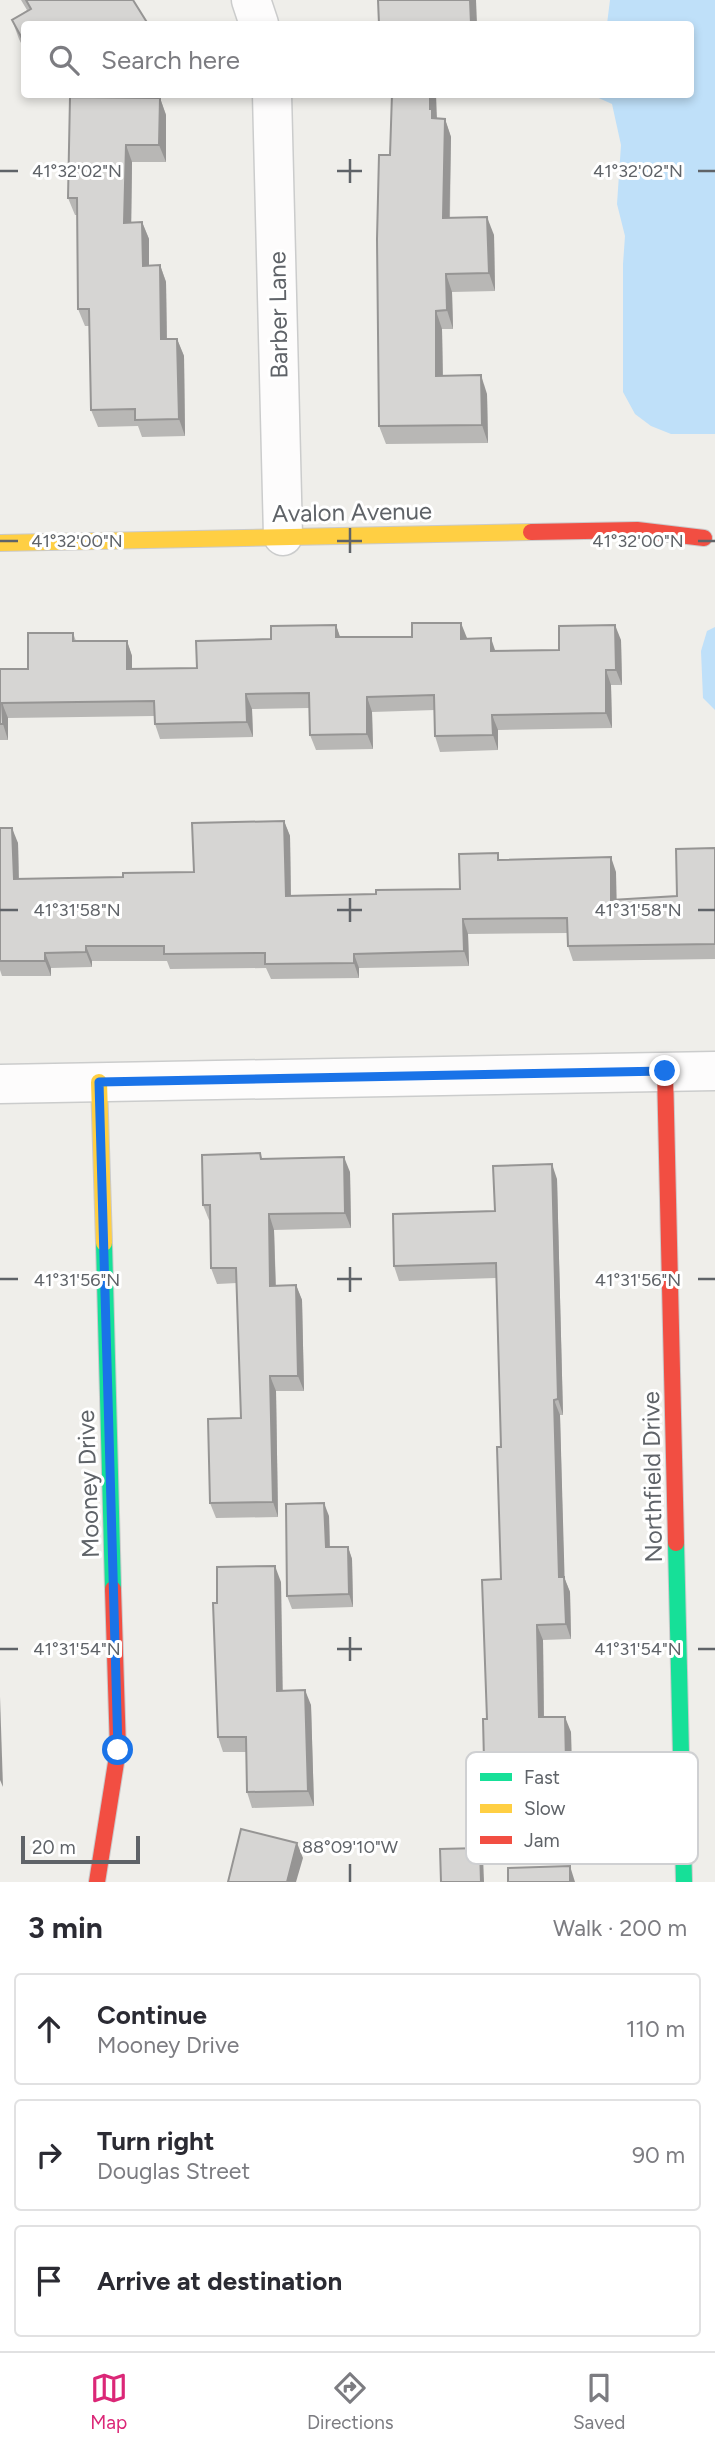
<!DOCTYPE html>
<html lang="en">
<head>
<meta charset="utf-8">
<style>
  :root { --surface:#fff; --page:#f2f2f3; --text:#2b2b33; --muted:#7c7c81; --line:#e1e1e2; --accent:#db2777 }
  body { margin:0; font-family:Figtree,sans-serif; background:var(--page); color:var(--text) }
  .scale { position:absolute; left:21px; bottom:18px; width:119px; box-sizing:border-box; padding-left:7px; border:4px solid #5f6368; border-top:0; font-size:19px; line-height:24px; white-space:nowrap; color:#5f6368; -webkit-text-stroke:5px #fff; paint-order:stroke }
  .stop { position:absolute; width:21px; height:21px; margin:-16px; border:5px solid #1a73e8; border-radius:50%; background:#fff }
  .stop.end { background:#1a73e8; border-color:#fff; box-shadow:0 2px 7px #0008 }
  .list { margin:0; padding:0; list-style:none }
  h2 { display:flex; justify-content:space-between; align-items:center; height:91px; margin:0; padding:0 28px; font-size:30px }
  h2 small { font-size:23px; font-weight:400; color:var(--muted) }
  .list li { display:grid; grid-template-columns:46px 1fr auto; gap:21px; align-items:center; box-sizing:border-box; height:112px; margin:0 14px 14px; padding:0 14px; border:2px solid var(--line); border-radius:7px }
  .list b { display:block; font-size:26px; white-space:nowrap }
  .list p { margin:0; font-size:23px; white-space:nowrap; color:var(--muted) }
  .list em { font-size:23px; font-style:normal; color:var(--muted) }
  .icon { flex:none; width:38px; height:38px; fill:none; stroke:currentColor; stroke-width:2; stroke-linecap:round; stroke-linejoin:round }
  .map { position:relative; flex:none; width:715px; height:1882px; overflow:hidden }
  .search { position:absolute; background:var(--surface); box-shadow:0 4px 10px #0003; left:21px; right:21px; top:21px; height:77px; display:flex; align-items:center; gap:18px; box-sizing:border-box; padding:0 24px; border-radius:7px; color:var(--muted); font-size:26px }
  .sheet { height:469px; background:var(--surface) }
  nav { display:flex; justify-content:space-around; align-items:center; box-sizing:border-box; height:98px; border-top:2px solid var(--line); background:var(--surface); font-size:19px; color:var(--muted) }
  nav a { display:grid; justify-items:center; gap:4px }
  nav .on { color:var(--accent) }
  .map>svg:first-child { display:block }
</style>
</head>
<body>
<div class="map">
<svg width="715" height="1882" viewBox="0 0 715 1882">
  <rect width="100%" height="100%" fill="#efeeea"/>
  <!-- water -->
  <g fill="#bfe0f9">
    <polygon points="610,0 715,0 715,434 671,434 651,426 635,414 623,392 623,264 625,236 617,204 621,145 612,104 592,95 690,94 690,24 607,24"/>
    <polygon points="715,627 715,710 703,698 701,651 707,631"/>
  </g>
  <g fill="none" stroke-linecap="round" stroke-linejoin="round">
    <defs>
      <g id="street">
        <polyline points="251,0 259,24"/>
        <polyline points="272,94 283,536"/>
        <polyline points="0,1084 715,1071"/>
      </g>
      <g id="fast">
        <polyline points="104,1243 113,1589"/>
        <polyline points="676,1543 684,1882"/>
      </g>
      <g id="slow">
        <polyline points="0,543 531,532"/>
        <polyline points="99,1082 104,1243"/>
      </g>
      <g id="jam">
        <polyline points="531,532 637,530 704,538"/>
        <polyline points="665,1071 676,1543"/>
        <polyline points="97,1882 118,1750 113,1589"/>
      </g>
    </defs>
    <!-- street casing -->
    <use href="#street" stroke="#cbcccc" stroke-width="41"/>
    <!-- fast casing -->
    <use href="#fast" stroke="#cacacb" stroke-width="18"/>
    <!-- slow casing -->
    <use href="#slow" stroke="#cacacb" stroke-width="18"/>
    <!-- jam casing -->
    <use href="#jam" stroke="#cacacb" stroke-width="18"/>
    <!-- street -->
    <use href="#street" stroke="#fdfcfc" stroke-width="38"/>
    <!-- fast -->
    <use href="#fast" stroke="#16e098" stroke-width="16"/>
    <!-- slow -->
    <use href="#slow" stroke="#ffcf43" stroke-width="16"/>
    <!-- jam -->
    <use href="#jam" stroke="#f24e42" stroke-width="16"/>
  </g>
  <!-- wall -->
  <g fill="#b8b7b5">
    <polygon points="21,0 133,0 24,24 24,49 19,39 12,20 27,10"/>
    <polygon points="72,94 98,94 93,97 160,98 166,115 166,162 132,162 131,223 142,222 149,239 149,265 160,265 166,282 167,339 177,339 184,356 185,436 142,437 138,426 98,427 91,410 90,326 85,326 78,309 77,215 75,215 68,198 73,97"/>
    <polygon points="392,94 436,94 436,118 445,119 451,137 450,218 494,235 495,291 452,292 453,329 442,329 443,376 487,394 488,443 386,444 379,426"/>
    <polygon points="336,625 340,637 467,639 496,651 559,650 621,640 622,685 611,685 612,728 498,730 498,750 440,752 435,736 435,710 372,712 373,749 316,750 310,735 309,708 252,709 253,737 160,739 155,724 154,716 8,718 8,740 0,740 0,669 28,669 73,633 76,641 127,641 132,656 132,669 197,668 271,639"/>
    <polygon points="284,821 290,836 291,895 376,894 460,889 500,860 616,872 616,900 677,896 715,848 715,959 573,961 568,946 568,933 468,934 469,966 359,968 359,978 271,979 266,968 170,969 167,961 92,961 92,967 51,968 51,976 2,976 0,970 0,828 18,843 19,879 123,877 194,872"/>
    <polygon points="260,1153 262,1159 350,1172 351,1228 274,1230 276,1286 296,1285 302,1300 304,1391 276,1391 278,1517 216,1518 210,1503 241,1418 237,1283 217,1284 211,1268 210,1220 209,1220 203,1205"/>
    <polygon points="557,1179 563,1415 560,1415 564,1577 570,1592 571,1639 543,1640 544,1717 571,1732 572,1778 557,1779 558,1816 491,1818 485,1802 487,1719 501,1579 501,1447 496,1278 399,1281 394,1266 495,1211"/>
    <polygon points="329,1516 330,1547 348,1547 352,1559 353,1607 292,1609 287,1596"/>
    <polygon points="281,1582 282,1691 311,1705 314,1806 252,1808 247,1792 246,1752 223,1752 218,1737 217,1603"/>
  </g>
  <!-- shaded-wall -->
  <g fill="#969594">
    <polygon points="470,0 476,0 477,24 471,24"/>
    <polygon points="430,94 436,94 437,120 432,118 430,109"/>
    <polygon points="160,98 166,115 166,162 159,145"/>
    <polygon points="445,119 451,137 449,236 443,218"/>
    <polygon points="126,145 132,162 131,240 124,223"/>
    <polygon points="487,217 494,235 495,291 489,273"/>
    <polygon points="142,222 149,239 149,283 143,266"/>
    <polygon points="160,265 166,282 167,356 161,339"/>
    <polygon points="446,274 452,292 453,329 447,310"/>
    <polygon points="436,311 442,329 443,394 436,376"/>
    <polygon points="177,339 184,356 185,436 179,419"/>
    <polygon points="481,375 487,394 488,443 482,425"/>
    <polygon points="461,623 467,638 467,654 461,639"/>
    <polygon points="336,625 341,640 336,637"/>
    <polygon points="615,625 621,640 622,685 616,670"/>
    <polygon points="491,638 496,653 491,651"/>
    <polygon points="127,641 132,656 132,684 127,669"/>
    <polygon points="606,670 611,685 612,728 606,713"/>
    <polygon points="246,694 252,709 253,737 247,722"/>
    <polygon points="367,697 372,712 373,749 367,734"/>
    <polygon points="2,703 8,718 8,740 3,724"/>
    <polygon points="492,715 498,730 498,750 493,735"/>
    <polygon points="284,821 290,836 291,910 286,896"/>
    <polygon points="12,828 18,843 19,894 14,879"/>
    <polygon points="611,857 616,872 617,915 611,900"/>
    <polygon points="463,919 468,934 469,966 464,951"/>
    <polygon points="86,946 92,961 92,967 86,952"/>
    <polygon points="45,953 51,968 51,976 45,961"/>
    <polygon points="354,954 359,968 359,978 354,963"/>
    <polygon points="344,1157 350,1172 351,1228 345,1213"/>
    <polygon points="552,1164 557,1179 563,1415 558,1399"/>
    <polygon points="269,1214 274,1230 276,1301 270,1286"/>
    <polygon points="296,1285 302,1300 304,1391 298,1376"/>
    <polygon points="270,1376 276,1391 278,1517 273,1502"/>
    <polygon points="554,1400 560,1415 565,1592 559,1577"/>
    <polygon points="324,1503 329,1516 330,1560 326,1547"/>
    <polygon points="348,1547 352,1559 353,1607 349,1594"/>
    <polygon points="275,1566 281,1582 283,1706 277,1691"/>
    <polygon points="564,1577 570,1592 571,1639 566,1624"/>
    <polygon points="537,1625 543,1640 544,1732 539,1717"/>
    <polygon points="305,1690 311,1705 314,1806 308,1791"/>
    <polygon points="0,1697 3,1787 0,1780"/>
    <polygon points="565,1717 571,1732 572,1778 566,1763"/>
    <polygon points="551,1764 557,1779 558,1816 552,1801"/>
    <polygon points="297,1843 303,1858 296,1882 287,1882"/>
    <polygon points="480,1848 483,1856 484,1882 481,1882"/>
    <polygon points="570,1866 575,1882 570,1882"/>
  </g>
  <!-- building -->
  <g fill="#d6d5d3" stroke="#969594" stroke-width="2">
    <polygon points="26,0 133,0 148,24 24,24 24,42 12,20 31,9"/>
    <polygon points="378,0 470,0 471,24 379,24"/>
    <polygon points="392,94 430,94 430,109 432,109 432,118 445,119 443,218 487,217 489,273 446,274 447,310 436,311 436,376 481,375 482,425 379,426 377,239 379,155 390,155"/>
    <polygon points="70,97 160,98 159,145 126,145 124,223 142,222 143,266 160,265 161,339 177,339 179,419 135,420 135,409 91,410 89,309 78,309 77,198 68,198"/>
    <polygon points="412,623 461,623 461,639 491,638 491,651 559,650 559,626 615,625 616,670 606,670 606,713 492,715 493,735 435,736 434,695 367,697 367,734 310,735 309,693 246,694 247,722 155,724 154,701 2,703 3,724 0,724 0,669 28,669 28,633 73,633 73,641 127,641 127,669 197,668 196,641 271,639 271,626 336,625 336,637 412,637"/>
    <polygon points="284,821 286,896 376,894 376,890 460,889 459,854 498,853 498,860 611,857 611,900 677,896 676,849 715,848 715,944 568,946 567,918 463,919 464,951 354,954 354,963 265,964 265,953 164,954 164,946 86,946 86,952 45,953 45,961 0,961 0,828 12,828 14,879 123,877 123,873 194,872 192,823"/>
    <polygon points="260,1153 261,1159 344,1157 345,1213 269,1214 270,1286 296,1285 298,1376 270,1376 273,1502 210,1503 208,1419 241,1418 236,1268 211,1268 210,1205 203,1205 202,1155"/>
    <polygon points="552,1164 558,1399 554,1400 559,1577 564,1577 566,1624 537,1625 539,1717 565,1717 566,1763 551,1764 552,1801 485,1802 483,1719 487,1719 482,1580 501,1579 497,1447 501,1447 496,1263 394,1266 393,1214 495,1211 493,1166"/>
    <polygon points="324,1503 326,1547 348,1547 349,1594 287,1596 286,1504"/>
    <polygon points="275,1566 277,1691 305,1690 308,1791 247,1792 246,1737 218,1737 213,1603 217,1603 217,1567"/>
    <polygon points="241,1829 297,1843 287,1882 228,1882"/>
    <polygon points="480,1848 481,1882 441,1882 440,1849"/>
    <polygon points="570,1866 570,1882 508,1882 508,1868"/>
  </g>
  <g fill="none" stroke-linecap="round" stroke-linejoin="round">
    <!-- route -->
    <polyline stroke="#1a73e8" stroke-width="9" points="118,1750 99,1082 665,1071"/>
  </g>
  <!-- ticks -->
  <path fill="none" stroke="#5f6368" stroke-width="2.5" d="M350,159V183M0,171H18M337,171H362M698,171H715M350,528V553M0,541H18M337,541H362M698,541H715M350,898V922M0,910H18M337,910H362M698,910H715M350,1267V1292M0,1279H18M337,1279H362M698,1279H715M350,1637V1661M0,1649H18M337,1649H362M698,1649H715M350,1864V1882"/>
  <g text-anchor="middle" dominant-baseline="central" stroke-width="6" stroke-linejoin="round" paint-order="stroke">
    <!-- street labels -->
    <g font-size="24" fill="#5f6368" stroke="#fff">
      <text transform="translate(278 315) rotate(-91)">Barber Lane</text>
      <text transform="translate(352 512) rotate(-1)">Avalon Avenue</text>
      <text transform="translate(652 1477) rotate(-91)">Northfield Drive</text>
      <text transform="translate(88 1484) rotate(-92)">Mooney Drive</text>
    </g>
  </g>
  <!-- legend -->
  <rect x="466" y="1752" width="232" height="112" rx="10" fill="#fff" stroke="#cfd0d2" stroke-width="2"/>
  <rect x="480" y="1773" width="32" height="8" fill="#16e098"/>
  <rect x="480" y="1804" width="32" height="9" fill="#ffcf43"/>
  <rect x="480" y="1836" width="32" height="8" fill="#f24e42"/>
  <g font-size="19" fill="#5f6368">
    <text x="524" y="1784">Fast</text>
    <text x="524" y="1815">Slow</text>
    <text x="524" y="1847">Jam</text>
  </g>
  <g font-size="18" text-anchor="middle" fill="#5f6368" stroke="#fff" stroke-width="6" stroke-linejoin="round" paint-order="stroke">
    <text x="77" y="177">41°32'02"N</text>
    <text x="638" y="177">41°32'02"N</text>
    <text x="77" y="547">41°32'00"N</text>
    <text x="638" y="547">41°32'00"N</text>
    <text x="77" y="916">41°31'58"N</text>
    <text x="638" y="916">41°31'58"N</text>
    <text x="77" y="1286">41°31'56"N</text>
    <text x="638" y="1286">41°31'56"N</text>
    <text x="77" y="1655">41°31'54"N</text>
    <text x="638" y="1655">41°31'54"N</text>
    <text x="350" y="1853">88°09'10"W</text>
  </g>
</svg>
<div class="scale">20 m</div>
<div class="stop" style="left:118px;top:1750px"></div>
<div class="stop end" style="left:665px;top:1071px"></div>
<div class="search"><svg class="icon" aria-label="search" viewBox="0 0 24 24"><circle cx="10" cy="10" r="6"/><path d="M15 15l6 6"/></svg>Search here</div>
</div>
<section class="sheet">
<h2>3 min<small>Walk · 200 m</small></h2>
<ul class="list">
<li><svg class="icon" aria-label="ahead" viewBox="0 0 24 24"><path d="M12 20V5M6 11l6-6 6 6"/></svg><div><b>Continue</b><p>Mooney Drive</p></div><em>110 m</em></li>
<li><svg class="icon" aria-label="right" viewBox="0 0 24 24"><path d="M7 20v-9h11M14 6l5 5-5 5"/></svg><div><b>Turn right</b><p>Douglas Street</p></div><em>90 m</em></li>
<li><svg class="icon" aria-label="arrive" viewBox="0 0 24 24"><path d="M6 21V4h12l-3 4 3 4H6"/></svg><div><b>Arrive at destination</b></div></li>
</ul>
</section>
<nav>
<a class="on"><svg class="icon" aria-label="map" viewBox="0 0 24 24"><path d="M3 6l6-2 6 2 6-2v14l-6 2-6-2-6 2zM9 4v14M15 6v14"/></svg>Map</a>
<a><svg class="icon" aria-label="directions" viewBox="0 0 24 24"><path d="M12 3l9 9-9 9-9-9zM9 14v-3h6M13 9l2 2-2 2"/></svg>Directions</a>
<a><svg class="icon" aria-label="saved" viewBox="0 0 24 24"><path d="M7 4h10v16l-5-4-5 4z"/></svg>Saved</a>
</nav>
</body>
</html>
